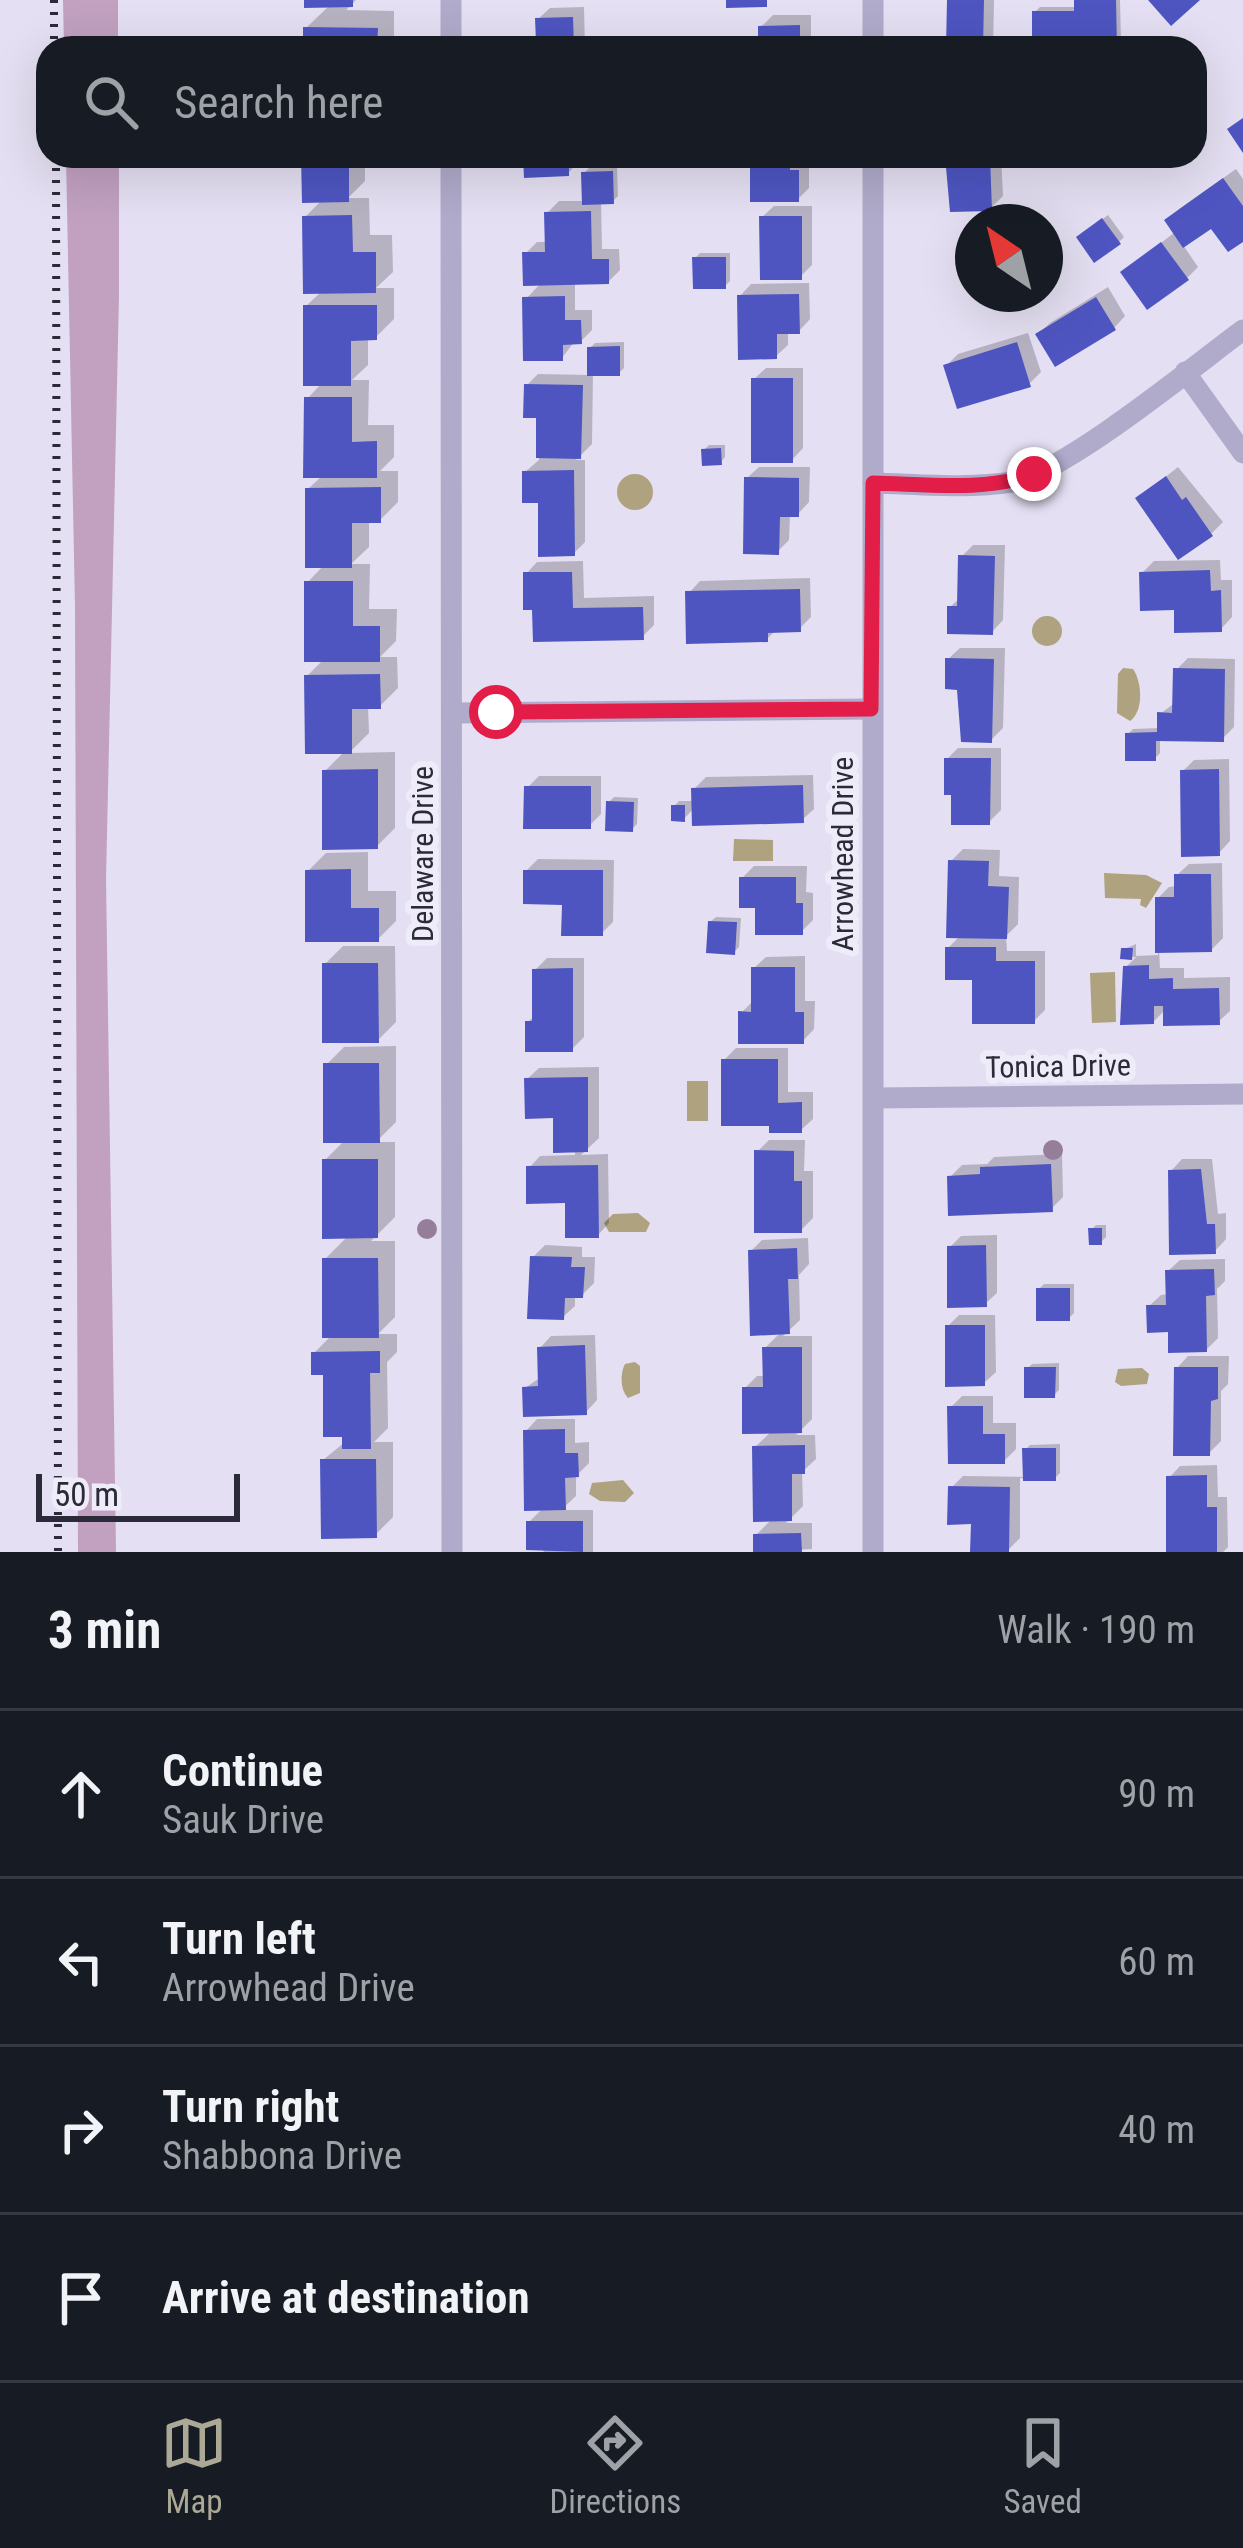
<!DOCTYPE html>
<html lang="en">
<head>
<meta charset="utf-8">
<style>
  :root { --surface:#171b24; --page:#242831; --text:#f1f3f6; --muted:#9ea1a6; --line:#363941; --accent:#aca896 }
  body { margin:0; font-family:"Roboto Condensed",sans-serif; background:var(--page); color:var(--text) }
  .compass { position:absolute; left:955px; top:204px; width:108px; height:108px; border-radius:50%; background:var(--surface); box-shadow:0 12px 48px #0002; rotate:325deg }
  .scale { position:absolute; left:36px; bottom:30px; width:204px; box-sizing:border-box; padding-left:12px; border:6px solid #2a2a38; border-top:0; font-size:33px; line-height:42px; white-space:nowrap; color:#2a2a38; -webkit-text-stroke:9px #efecfa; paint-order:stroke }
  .stop { position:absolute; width:36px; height:36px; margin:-27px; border:9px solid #e11d48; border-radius:50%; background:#fff }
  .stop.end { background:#e11d48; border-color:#fff; box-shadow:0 3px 12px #0008 }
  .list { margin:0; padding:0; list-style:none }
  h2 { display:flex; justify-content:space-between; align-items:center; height:156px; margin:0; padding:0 48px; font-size:51px }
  h2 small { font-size:39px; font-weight:400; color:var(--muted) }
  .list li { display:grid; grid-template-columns:78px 1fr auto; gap:36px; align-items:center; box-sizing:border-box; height:168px; padding:0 48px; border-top:3px solid var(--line) }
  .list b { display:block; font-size:45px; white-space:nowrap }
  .list p { margin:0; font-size:39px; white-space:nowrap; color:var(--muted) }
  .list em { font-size:39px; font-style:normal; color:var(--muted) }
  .icon { flex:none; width:66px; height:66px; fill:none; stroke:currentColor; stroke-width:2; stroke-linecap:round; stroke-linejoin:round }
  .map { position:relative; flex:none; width:1243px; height:1552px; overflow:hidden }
  .search { position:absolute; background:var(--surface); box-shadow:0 12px 48px #0002; left:36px; right:36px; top:36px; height:132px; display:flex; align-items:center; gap:30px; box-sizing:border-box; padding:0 42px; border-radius:36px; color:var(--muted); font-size:45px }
  .sheet { height:828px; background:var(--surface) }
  nav { display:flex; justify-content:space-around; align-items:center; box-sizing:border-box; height:168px; border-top:3px solid var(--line); background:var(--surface); font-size:33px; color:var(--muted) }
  nav a { display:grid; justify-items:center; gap:6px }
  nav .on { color:var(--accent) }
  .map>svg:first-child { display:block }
</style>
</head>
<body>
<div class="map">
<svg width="1243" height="1552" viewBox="0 0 1243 1552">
  <rect width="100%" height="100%" fill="#e4dff2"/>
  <!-- green -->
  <g fill="#c1a0c0">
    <polygon points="63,0 118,0 118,48 64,48"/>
    <polygon points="66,156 119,156 119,295 106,879 116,1552 78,1552 75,606"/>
  </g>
  <!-- water -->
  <g fill="#aea27f">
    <circle cx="635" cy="492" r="18"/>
    <circle cx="1047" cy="631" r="15"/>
    <path d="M1123,668L1133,669C1142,682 1144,711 1130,721L1117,713L1118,674Z"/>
    <polygon points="734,839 773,840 773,861 733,861"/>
    <polygon points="1104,873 1146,875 1162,883 1146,908 1140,905 1141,899 1105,898"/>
    <polygon points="1115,972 1116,1022 1092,1023 1090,973"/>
    <rect x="687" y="1081" width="21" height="40"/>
    <polygon points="638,1213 650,1223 646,1232 609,1232 604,1223 613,1214"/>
    <path d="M635,1362L640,1366V1393L628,1398C620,1390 620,1373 625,1364Z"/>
    <polygon points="1142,1368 1149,1374 1147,1384 1121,1386 1115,1382 1118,1369"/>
    <polygon points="623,1480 634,1493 625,1502 600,1501 589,1494 592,1483"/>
  </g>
  <!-- shadow -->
  <g fill="#0003">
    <polygon points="307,0 356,0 346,10 394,11 394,39 385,48 306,48 306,28 330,5"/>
    <polygon points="950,0 994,0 993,48 949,48"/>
    <polygon points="1077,0 1120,0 1121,42 1116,47 1035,48 1035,12 1040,7 1077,7"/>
    <polygon points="584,7 585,48 533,48 539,38 538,19 550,8"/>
    <polygon points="773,15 811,15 811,48 761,48 761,27"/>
    <polygon points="304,156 365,156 365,181 348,198 369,198 370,235 392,235 393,272 376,288 394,288 394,319 376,337 368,337 368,365 352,380 369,380 368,425 394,425 394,457 380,471 398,471 398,502 380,520 369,520 369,547 351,564 370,564 369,609 397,609 396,641 380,657 397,657 398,688 380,706 368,706 369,733 349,753 395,752 395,828 377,846 325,771 345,751 307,676 324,659 307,583 324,565 308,489 323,475 307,399 322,383 306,306 322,291 305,217 322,200"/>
    <polygon points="526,156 580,156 580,161 568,173"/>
    <polygon points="753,156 801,156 801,160 809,160 809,188 798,199"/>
    <polygon points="948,156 1001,156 1003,196 991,208"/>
    <polygon points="617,167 618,196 613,201 601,201 602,249 619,249 620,270 608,282 575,282 575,310 592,310 592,330 580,342 574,342 562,358 526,299 541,283 525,254 537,242 548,242 547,213 559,201 585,201 584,173 589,168"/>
    <polygon points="1236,169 1243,179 1243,238 1212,225 1183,245 1198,267 1187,278 1124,272 1175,232 1167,221 1179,209"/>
    <polygon points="774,206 812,206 812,265 800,277 762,217"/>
    <polygon points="1108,215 1124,237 1119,242 1085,232"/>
    <polygon points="700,253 730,253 730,281 725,286 695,258"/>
    <polygon points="809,283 810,319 799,331 788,331 788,345 776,356 740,296 751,284"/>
    <polygon points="1108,287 1125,316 1114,328 1038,334 1050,323"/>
    <polygon points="1028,333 1041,372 1029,384 947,365 958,354"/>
    <polygon points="624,342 624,368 619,373 593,373 592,444 576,460 585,460 585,542 574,553 525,472 539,460 539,415 527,385 538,374 590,375 590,348 595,343"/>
    <polygon points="766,368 803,368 803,448 792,460 754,379"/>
    <polygon points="709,445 725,445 725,457 720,463 704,450"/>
    <polygon points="759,467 810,467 809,502 798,514 790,514 789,540 777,552 747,478"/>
    <polygon points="1178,467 1223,522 1211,534 1139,498"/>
    <polygon points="973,545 1005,545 1003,620 992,632 950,607 960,598 961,557"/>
    <polygon points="1220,560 1221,580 1232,580 1232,617 1221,629 1177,607 1142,573 1154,561"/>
    <polygon points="583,561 584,598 654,596 654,625 642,637 535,607 526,574 537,562"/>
    <polygon points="810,578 811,617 799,629 777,629 767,639 689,593 700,581"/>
    <polygon points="960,648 1005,648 1003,728 991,740 948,659"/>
    <polygon points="1188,658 1235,659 1234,727 1222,739 1160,738 1160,753 1155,758 1128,734 1133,729 1160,728 1160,714 1176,702 1176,670"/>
    <polygon points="958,748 1001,748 1001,810 989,822 947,759"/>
    <polygon points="1229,759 1230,841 1219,853 1183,771 1194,760"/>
    <polygon points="813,775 814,809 802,820 694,808 684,819 674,806 679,801 694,801 694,789 706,777"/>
    <polygon points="539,776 601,776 601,814 589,826 527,788"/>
    <polygon points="614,797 638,798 637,824 632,829 609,802"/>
    <polygon points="963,849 1000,850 999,876 1019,877 1018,924 1006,936 1007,951 1045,951 1045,1010 1034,1021 975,977 948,948 961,935 951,861"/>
    <polygon points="368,852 368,891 396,891 396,921 378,939 308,871 326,853"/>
    <polygon points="538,859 614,860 613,922 602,933 526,871"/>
    <polygon points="1222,863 1223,938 1211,950 1159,950 1160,968 1184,968 1184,978 1230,977 1230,1011 1218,1022 1166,1009 1153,1022 1126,967 1136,957 1124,957 1124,949 1136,944 1136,956 1158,955 1158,898 1169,887 1177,886 1177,875 1189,864"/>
    <polygon points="754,866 807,866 806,892 813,893 813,920 801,932 758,905 742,878"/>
    <polygon points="716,917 741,918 739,947 734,952 710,922"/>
    <polygon points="343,946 395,946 396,1022 378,1040 325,964"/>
    <polygon points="805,956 805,1001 815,1001 814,1029 803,1041 741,1013 754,1000 754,968 766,957"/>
    <polygon points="547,958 584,958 584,1037 572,1049 528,1022 536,1014 535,970"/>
    <polygon points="396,1046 396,1122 376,1142 395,1142 395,1217 371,1241 395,1241 395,1317 378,1334 397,1334 397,1352 387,1362 388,1428 374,1442 393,1442 393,1517 375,1535 323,1460 345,1442 326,1372 314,1353 332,1335 325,1259 348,1236 325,1160 345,1140 326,1065 344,1047"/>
    <polygon points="736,1048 788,1048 788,1092 813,1092 813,1119 801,1130 724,1060"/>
    <polygon points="599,1067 599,1138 581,1155 608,1154 609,1223 598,1235 568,1200 529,1168 540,1156 575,1155 575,1149 556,1115 527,1079 539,1068"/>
    <polygon points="769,1140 805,1140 804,1171 813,1171 813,1218 801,1230 757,1152"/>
    <polygon points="1062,1154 1063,1197 1051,1209 950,1177 962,1165 987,1164 994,1157"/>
    <polygon points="1182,1159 1212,1159 1218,1214 1226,1213 1226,1239 1215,1251 1171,1171"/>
    <polygon points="1096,1225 1106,1225 1106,1237 1101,1242 1091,1230"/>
    <polygon points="997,1235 997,1293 985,1304 950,1247 961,1236"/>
    <polygon points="808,1238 809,1264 799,1275 800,1320 783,1336 812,1336 812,1419 796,1435 815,1435 816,1459 802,1472 803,1506 786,1523 812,1523 812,1549 756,1552 756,1535 773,1518 755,1447 772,1431 745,1388 757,1376 766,1376 765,1348 782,1331 751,1251 762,1240"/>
    <polygon points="545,1245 582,1247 582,1257 595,1257 594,1283 582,1295 575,1295 575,1306 563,1317 533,1257"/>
    <polygon points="1225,1259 1225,1281 1217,1289 1218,1338 1206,1350 1170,1329 1149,1306 1161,1295 1169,1294 1168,1271 1180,1260"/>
    <polygon points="1044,1284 1074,1284 1074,1313 1069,1318 1039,1289"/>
    <polygon points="959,1315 995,1315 996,1372 984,1383 948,1326"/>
    <polygon points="595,1335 597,1400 586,1412 525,1388 541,1377 540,1348 551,1336"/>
    <polygon points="1188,1356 1229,1356 1228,1384 1221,1391 1221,1441 1209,1453 1177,1368"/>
    <polygon points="1059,1363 1059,1390 1054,1395 1027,1369 1032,1364"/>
    <polygon points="962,1396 993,1396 993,1423 1016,1423 1016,1449 1004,1461 950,1408"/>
    <polygon points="537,1419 575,1419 575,1443 589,1442 589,1463 576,1476 576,1496 561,1510 593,1510 593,1552 544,1552 529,1522 543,1508 526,1431"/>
    <polygon points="1060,1444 1060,1473 1055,1478 1020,1478 1020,1538 1008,1550 951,1488 963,1476 1026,1477 1025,1450 1030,1445"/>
    <polygon points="1217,1465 1218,1497 1227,1497 1228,1547 1223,1552 1169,1552 1169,1478 1180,1466"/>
  </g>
  <!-- building -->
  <g fill="#4e55c1">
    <polygon points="304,0 353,0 353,7 304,8"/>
    <polygon points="726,0 767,0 767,7 726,8"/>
    <polygon points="947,0 984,0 983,48 946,48"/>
    <polygon points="1074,0 1116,0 1117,48 1032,48 1032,11 1074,11"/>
    <polygon points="1148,0 1200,0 1171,26"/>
    <polygon points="573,17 574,48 530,48 530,43 536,43 535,18"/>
    <polygon points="800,25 800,48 758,48 758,26"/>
    <polygon points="303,27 378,28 377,48 303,48"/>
    <polygon points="1243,118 1243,153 1227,129"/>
    <polygon points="301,156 349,156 349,202 302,203"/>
    <polygon points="523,156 569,156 569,176 524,178"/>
    <polygon points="750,156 790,156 790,170 799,170 799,202 750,202"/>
    <polygon points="945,156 990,156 992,211 950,212"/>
    <polygon points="1029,156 1058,156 1058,167 1029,168"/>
    <polygon points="613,171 614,204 582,205 581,172"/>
    <polygon points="1223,178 1243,206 1243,242 1228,252 1211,229 1183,248 1164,220"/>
    <polygon points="591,211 592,259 609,259 609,284 523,286 522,252 545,252 544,212"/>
    <polygon points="352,215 353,252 376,252 376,293 303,294 302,216"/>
    <polygon points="759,216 802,216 802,280 760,280"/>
    <polygon points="1102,218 1121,244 1094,263 1076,237"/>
    <polygon points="1161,242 1189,280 1147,310 1120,272"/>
    <polygon points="692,257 726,257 726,289 693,289"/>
    <polygon points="799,294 800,334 777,334 777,359 738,360 737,295"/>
    <polygon points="565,296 565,320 581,320 582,344 563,345 563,361 523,361 522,297"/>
    <polygon points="1096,297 1116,330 1055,367 1035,334"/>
    <polygon points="303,305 377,305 377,340 351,341 351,386 303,386"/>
    <polygon points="1017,342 1031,387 957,409 943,365"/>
    <polygon points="620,346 620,376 587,376 587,347"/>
    <rect x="751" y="378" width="42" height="85"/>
    <polygon points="524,384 583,385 581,459 536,458 536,418 523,418"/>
    <polygon points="304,397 352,397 352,442 377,441 377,478 303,478"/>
    <polygon points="721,448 722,465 702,466 701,449"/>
    <polygon points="574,470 575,556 538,557 538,503 522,503 522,471"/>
    <polygon points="1166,476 1182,500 1186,497 1213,536 1178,560 1135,498"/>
    <polygon points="744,477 799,478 799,517 780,517 779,555 743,554"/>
    <polygon points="381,487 381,523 352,523 352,568 305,568 305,488"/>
    <polygon points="958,555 995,556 993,635 947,634 947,606 957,606"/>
    <polygon points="1210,570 1211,591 1221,590 1222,632 1174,633 1174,610 1140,611 1139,572"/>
    <polygon points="523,572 572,572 573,608 643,607 644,640 533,642 532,610 523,610"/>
    <polygon points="304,581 353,581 353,626 380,626 380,662 304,662"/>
    <polygon points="800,589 801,632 768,633 768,642 686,644 685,591"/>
    <polygon points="945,658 994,659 992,743 961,742 957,690 945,689"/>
    <polygon points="1173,668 1225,669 1224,742 1156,741 1156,761 1125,761 1125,733 1157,732 1157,712 1172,713"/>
    <polygon points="380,674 381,709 352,709 352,754 305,754 304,675"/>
    <polygon points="944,758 991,758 990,825 951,825 951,795 944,795"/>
    <polygon points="378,769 378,849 322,850 322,770"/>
    <polygon points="1219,769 1220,856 1181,857 1180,770"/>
    <polygon points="803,785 804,823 692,826 691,788"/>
    <polygon points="524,786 591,786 591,829 523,829"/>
    <polygon points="606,801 634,802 633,832 605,831"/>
    <polygon points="671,805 685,805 685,822 671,821"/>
    <polygon points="948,860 989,861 988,886 1009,887 1007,939 946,938"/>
    <polygon points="351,869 351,908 379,908 379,942 305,942 305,870"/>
    <polygon points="523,870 603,870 603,936 561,936 562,905 523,904"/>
    <polygon points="1174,874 1211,874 1212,952 1155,953 1155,897 1174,897"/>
    <polygon points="739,877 796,877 796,903 803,903 803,935 755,935 755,908 739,908"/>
    <polygon points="708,921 737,922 735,955 706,953"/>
    <polygon points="945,947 996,947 996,961 1035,961 1035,1024 972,1024 972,980 945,980"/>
    <polygon points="1121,948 1133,948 1132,960 1120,959"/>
    <polygon points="322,963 378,963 379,1043 322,1043"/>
    <polygon points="1149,965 1149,979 1173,978 1173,989 1219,988 1220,1025 1163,1026 1163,1006 1154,1006 1154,1024 1120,1025 1123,966"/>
    <polygon points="751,967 795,967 795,1012 804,1012 804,1044 738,1044 738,1011 751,1012"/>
    <polygon points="573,968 573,1052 525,1052 525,1021 532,1021 532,969"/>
    <polygon points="721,1059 778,1059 778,1103 802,1102 802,1133 769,1133 769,1126 721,1126"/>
    <polygon points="323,1063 379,1063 380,1143 323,1143"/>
    <polygon points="588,1077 588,1152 553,1153 553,1118 525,1119 524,1078"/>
    <polygon points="754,1150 794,1151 794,1181 802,1181 802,1233 754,1233"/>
    <polygon points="322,1159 378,1159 378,1238 322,1239"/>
    <polygon points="1051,1164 1053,1212 948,1216 947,1176 980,1174 980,1167"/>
    <polygon points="598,1165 599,1238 565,1238 565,1203 526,1204 526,1166"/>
    <polygon points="1201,1169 1207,1224 1215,1224 1216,1254 1169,1255 1168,1170"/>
    <polygon points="1088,1228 1102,1228 1102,1245 1089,1245"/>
    <polygon points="986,1245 987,1307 947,1308 947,1246"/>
    <polygon points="797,1248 798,1279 788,1279 790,1334 750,1336 748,1250"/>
    <polygon points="530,1256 572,1257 571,1267 585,1267 583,1298 565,1298 564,1320 527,1319"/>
    <polygon points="322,1258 378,1258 379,1338 322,1338"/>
    <polygon points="1214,1269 1215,1295 1206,1296 1207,1352 1168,1353 1168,1332 1147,1333 1146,1305 1166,1305 1165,1270"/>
    <rect x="1036" y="1288" width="34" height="33"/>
    <polygon points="945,1325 985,1325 985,1386 945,1387"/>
    <polygon points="585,1345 587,1415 523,1417 522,1387 538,1386 537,1347"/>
    <polygon points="762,1347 802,1347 802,1433 742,1434 742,1387 763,1387"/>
    <polygon points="380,1351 380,1373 370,1373 371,1449 342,1449 342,1437 323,1437 323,1375 311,1375 311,1352"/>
    <polygon points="1024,1367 1056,1367 1055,1398 1024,1398"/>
    <polygon points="1174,1367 1218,1367 1218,1399 1211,1401 1210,1456 1173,1456"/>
    <polygon points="947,1406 983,1406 983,1434 1005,1434 1005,1464 948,1464"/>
    <polygon points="565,1429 565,1453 578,1453 579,1477 565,1478 566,1510 524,1511 523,1430"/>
    <polygon points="805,1445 805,1474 792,1474 792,1521 753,1522 752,1446"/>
    <polygon points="1022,1448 1056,1448 1056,1481 1023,1481"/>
    <polygon points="320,1459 376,1459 377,1538 321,1539"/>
    <polygon points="1207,1475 1207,1507 1217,1507 1217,1552 1166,1552 1166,1476"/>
    <polygon points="948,1486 1010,1487 1009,1552 970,1552 971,1524 947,1525"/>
    <polygon points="526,1521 583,1521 583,1552 526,1550"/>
    <polygon points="801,1533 802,1552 753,1552 753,1534"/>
  </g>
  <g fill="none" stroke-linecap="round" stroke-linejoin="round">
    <!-- minor -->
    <g stroke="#b0abca" stroke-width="21">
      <polyline points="451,0 451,48"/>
      <polyline points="873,48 873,0"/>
      <polyline points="451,156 452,1552"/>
      <polyline points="1185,372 1243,453"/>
      <path d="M873,483C918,484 967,489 1012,482C1064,473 1194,366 1243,330"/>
      <polyline points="452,713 871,709"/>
      <polyline points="875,1098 1243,1094"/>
      <polyline points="873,1552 873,156"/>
    </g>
    <!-- rail -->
    <g stroke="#2a2a38" stroke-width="8" stroke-dasharray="3 9" stroke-linecap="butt">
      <polyline points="54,0 54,48"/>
      <polyline points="56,156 58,1552"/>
    </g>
  </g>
  <!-- trees -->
  <g fill="#967e9b">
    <circle cx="1053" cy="1150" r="10"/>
    <circle cx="427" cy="1229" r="10"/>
  </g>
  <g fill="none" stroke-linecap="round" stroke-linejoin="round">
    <!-- route -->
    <path stroke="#e11d48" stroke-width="15" d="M496,712L871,709L873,483C925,484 985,492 1034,474"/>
  </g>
  <g text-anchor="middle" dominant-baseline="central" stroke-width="12" stroke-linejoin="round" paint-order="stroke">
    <!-- street labels -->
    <g font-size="30" fill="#2a2a38" stroke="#efecfa">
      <text transform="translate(422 854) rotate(-90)">Delaware Drive</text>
      <text transform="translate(842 854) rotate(-90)">Arrowhead Drive</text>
      <text transform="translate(1058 1066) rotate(-1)">Tonica Drive</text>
    </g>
  </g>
</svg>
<svg class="compass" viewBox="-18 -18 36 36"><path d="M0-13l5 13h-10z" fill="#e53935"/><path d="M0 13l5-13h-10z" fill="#9ea1a6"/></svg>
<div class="scale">50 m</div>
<div class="stop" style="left:496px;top:712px"></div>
<div class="stop end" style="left:1034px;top:474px"></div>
<div class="search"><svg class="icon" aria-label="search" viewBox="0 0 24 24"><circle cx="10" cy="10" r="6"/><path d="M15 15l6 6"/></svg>Search here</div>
</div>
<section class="sheet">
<h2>3 min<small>Walk · 190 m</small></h2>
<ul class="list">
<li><svg class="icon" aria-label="ahead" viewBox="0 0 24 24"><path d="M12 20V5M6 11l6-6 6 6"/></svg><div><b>Continue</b><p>Sauk Drive</p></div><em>90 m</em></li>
<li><svg class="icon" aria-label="left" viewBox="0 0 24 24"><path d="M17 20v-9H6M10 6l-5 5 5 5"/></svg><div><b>Turn left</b><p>Arrowhead Drive</p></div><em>60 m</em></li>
<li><svg class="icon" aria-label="right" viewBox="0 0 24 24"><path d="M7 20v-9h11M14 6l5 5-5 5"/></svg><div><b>Turn right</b><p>Shabbona Drive</p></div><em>40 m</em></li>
<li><svg class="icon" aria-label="arrive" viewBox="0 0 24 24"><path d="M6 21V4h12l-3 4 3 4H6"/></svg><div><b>Arrive at destination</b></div></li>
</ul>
</section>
<nav>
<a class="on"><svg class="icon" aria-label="map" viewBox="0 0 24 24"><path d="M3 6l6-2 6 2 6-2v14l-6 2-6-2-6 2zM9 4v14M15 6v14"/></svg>Map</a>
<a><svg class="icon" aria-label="directions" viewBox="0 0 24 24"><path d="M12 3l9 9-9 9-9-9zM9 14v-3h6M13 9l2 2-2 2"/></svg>Directions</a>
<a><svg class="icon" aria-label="saved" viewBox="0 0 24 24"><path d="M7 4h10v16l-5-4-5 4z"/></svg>Saved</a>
</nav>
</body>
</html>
